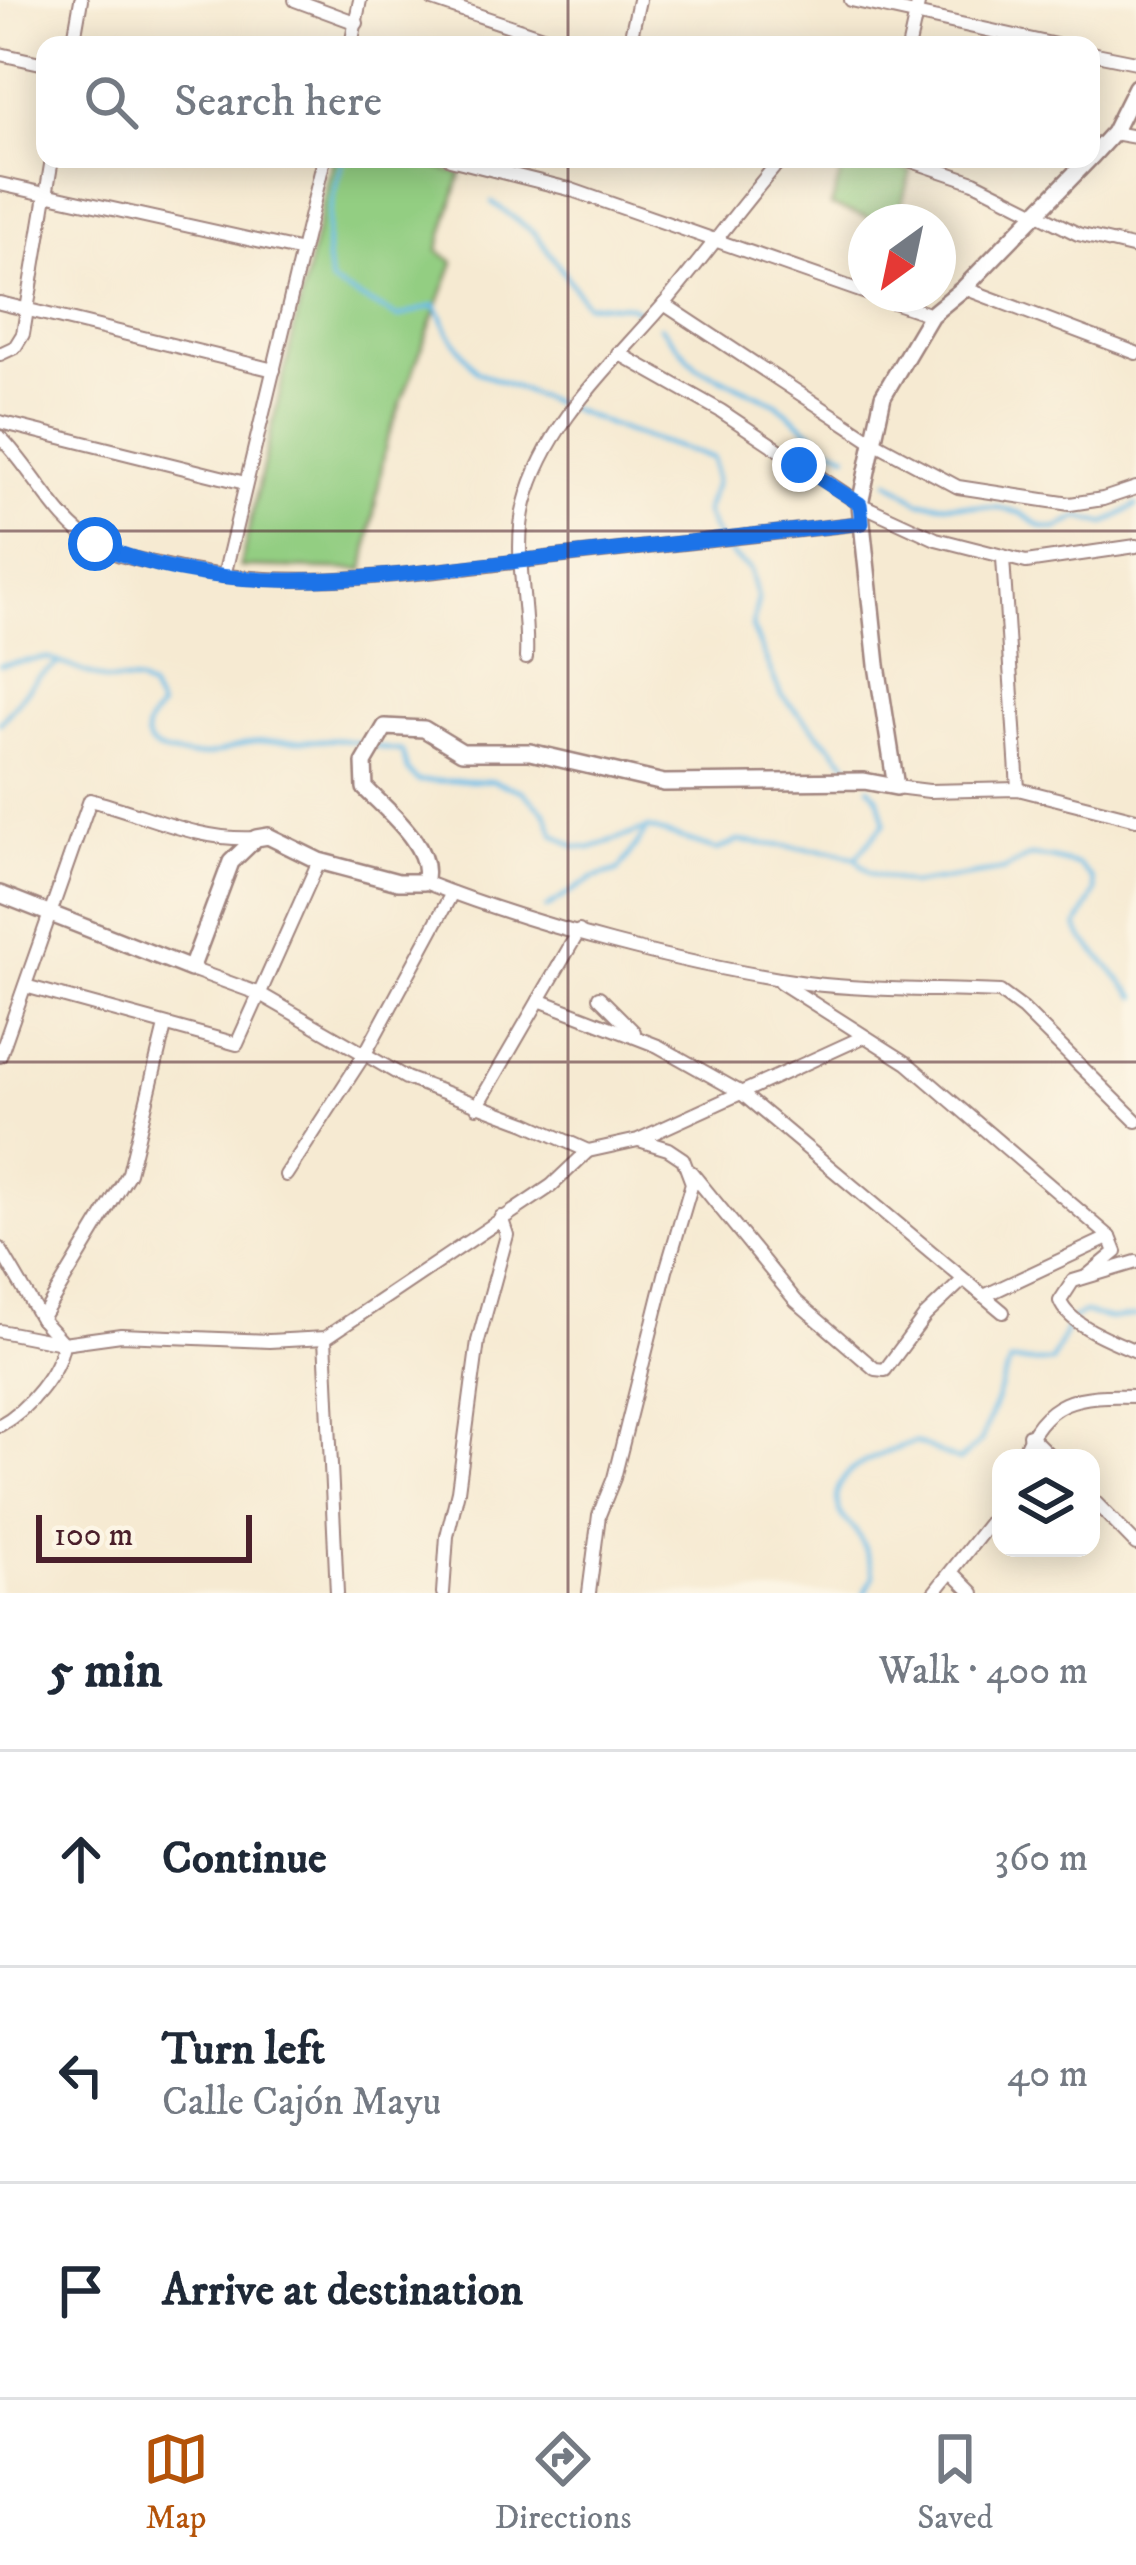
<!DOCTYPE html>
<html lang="en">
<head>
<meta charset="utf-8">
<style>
  :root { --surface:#fff; --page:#f6f6f7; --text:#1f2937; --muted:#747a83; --line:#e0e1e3; --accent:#b45309 }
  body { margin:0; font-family:"IM FELL DW Pica",serif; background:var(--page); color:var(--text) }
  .controls { position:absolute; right:36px; bottom:36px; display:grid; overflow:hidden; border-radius:24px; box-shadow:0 6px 30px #0003 }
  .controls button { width:108px; height:108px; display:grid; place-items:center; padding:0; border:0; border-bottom:3px solid var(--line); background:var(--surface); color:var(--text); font:60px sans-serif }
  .compass { position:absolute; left:848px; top:204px; width:108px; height:108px; border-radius:50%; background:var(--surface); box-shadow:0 6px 30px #0003; rotate:213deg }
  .scale { position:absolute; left:36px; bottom:30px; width:216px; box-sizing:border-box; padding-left:12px; border:6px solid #4a1f2b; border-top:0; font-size:33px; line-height:42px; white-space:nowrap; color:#4a1f2b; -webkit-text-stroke:9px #fcf5e5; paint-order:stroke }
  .stop { position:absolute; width:36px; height:36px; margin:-27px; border:9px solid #1a73e8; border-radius:50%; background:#fff }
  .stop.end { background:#1a73e8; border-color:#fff; box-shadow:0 3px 12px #0008 }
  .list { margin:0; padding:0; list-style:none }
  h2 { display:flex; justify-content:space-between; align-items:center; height:156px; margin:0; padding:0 48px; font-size:51px }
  h2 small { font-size:39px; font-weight:400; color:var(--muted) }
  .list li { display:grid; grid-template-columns:78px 1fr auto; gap:36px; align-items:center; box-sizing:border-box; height:216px; padding:0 48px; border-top:3px solid var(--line) }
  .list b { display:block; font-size:45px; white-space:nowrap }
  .list p { margin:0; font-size:39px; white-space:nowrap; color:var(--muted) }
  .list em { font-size:39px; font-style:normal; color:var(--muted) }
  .icon { flex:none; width:66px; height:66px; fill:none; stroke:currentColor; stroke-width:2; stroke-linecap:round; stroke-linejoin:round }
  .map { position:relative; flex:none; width:1136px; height:1593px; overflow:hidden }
  .search { position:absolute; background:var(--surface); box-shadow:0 6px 30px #0003; left:36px; right:36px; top:36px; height:132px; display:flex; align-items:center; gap:30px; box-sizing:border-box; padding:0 42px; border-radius:24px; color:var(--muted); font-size:45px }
  .sheet { height:804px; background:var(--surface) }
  nav { display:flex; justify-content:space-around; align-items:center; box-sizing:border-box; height:168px; border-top:3px solid var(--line); background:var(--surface); font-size:33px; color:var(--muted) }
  nav a { display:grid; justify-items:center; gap:6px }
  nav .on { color:var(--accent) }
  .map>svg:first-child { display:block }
</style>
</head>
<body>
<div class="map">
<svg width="1136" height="1593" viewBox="0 0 1136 1593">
  <rect width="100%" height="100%" fill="#fcf5e5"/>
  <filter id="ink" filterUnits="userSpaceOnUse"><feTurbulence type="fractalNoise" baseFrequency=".00833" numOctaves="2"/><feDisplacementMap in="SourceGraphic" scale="24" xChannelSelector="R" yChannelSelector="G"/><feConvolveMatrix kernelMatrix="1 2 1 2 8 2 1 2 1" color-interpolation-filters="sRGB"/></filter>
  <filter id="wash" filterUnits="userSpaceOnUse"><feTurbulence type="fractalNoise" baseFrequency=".004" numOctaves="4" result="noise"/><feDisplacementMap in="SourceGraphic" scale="48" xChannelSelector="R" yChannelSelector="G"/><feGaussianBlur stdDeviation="2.7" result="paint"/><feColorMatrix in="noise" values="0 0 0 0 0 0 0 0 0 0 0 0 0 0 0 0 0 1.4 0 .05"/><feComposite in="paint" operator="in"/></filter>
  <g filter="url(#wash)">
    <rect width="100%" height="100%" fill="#f6ead2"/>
    <!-- green -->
    <g fill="#93ce82" stroke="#6e7656" stroke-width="3">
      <polygon points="333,159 407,159 461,174 438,251 454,262 386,443 364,570 240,567"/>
      <polygon points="845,159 871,159 911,171 896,222 882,222 831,206"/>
    </g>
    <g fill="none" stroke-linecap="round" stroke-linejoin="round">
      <!-- stream -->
      <g stroke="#6dbde8" stroke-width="4.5">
        <path d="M343,159C331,202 320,239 331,283L398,317L436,305L449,333L477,372L628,432L713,458L716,482L705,511C716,539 725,553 750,569L758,599L752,627L781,695L858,774"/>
        <polyline points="492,202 536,234 586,304 630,306 640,312"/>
        <polyline points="660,326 697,367 776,403 829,446 847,454"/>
        <polyline points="889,481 919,502 1000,508 1020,513 1042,527 1057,529 1079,517 1105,524 1136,505"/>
        <path d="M0,665L48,658L106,680L138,682L150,689L160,709C121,749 173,759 208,755C223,753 237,744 253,742C277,740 303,742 328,740C352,738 379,749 402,751L407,770L418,781H492L522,791L546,813L554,834L576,847L590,848L649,828L717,850L738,841L837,852L855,858L870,873L913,884L1004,870L1030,856L1050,858L1078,865L1092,879L1095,892L1077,926L1081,936L1136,997"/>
        <polyline points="0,723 37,678 58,664"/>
        <polyline points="856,857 885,823 879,799 869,787"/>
        <polyline points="546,908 593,878 618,871 647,830"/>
        <path d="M865,1593L874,1575C870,1560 865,1545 856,1532C851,1524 841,1518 839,1509C825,1467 887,1453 915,1442L959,1461L981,1441L1010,1362H1052L1071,1319L1084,1313L1112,1319L1136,1316"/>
      </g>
    </g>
  </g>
  <g filter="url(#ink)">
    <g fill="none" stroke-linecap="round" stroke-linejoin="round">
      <defs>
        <g id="minor">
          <polyline points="295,0 357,23"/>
          <polyline points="433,0 566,45"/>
          <polyline points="851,0 1056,45"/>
          <polyline points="73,45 81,0"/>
          <polyline points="351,45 360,0"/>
          <polyline points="629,45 639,0"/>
          <polyline points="909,45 919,0"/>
          <polyline points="1091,53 1136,62"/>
          <polyline points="0,54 45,64"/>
          <polyline points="1113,133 1136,137"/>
          <polyline points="450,159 569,189 866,293"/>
          <polyline points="906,159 974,182 1078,234 1136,248"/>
          <polyline points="0,184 302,251"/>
          <polyline points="964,288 1136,353"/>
          <polyline points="870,294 931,315"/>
          <polyline points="0,303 274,370"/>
          <polyline points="664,304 872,441 958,487 1070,504 1103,499 1136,488"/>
          <polyline points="618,353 721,411 860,504 936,539 1026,562 1136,546"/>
          <polyline points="0,354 15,347 23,334 52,159"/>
          <polyline points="0,422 245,483"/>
          <path d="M0,437C33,469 56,522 97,545C115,556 137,559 158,564C288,596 422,572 555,557C657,546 760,535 862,523"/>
          <polyline points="1003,558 1018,789"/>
          <polyline points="224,576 324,159"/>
          <path d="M526,658C529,607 512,554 525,503C546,422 613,364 666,302C705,255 741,206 781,159"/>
          <polyline points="896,787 929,791 1018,789 1136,819"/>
          <path d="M424,882C536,926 687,966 806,983C870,991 935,989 1000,992L1023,1009L1136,1121"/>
          <polyline points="191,969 260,994 406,1078 526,1123 588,1151 638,1140 863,1037"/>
          <polyline points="780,982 907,1063 1110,1237 1116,1252 1087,1276"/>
          <polyline points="25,986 237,1044 319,861"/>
          <polyline points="599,997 634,1032"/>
          <polyline points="539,1000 658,1046 740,1092 1003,1312"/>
          <path d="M0,1056L90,800C146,814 198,842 256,838"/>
          <polyline points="477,1107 579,931"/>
          <polyline points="691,1172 796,1301 875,1369 885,1370 925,1316 963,1280"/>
          <polyline points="286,1175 366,1052 452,893"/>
          <polyline points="0,1249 41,1319 63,1343"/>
          <path d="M1136,1262L1073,1281L1060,1301C1069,1325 1113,1341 1136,1351"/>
          <polyline points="984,1296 1110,1237"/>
          <polyline points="41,1319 129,1173 165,1026"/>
          <polyline points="0,1331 62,1343"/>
          <polyline points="325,1338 337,1593"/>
          <path d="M0,1425C27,1410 59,1373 63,1343L121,1335L269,1341L325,1338L551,1186L588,1151"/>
          <polyline points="1029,1435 1052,1458"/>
          <path d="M1021,1458C1043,1398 1078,1394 1136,1396"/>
          <polyline points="1091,1498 1136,1544"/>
          <polyline points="952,1572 973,1593"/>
          <polyline points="443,1593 447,1536 458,1491 478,1341 507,1235 501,1217"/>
          <polyline points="589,1593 599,1515 614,1478 666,1271 692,1183 683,1159 668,1149 639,1140"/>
          <polyline points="934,1593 991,1521 1001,1501"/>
        </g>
        <g id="tertiary">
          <polyline points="1091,157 1113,133 1136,87"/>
          <path d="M0,894L191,969L231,862L256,838L268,836L319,861L398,882H424C435,848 386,810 365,788L364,763L385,727L424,729L462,752H530L664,783L864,781L896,787L877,665L860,504L883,396L931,315L964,288L1089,159"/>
        </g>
      </defs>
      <!-- minor casing -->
      <use href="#minor" stroke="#a0847e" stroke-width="16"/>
      <!-- tertiary casing -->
      <use href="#tertiary" stroke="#a0847e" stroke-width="20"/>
      <!-- minor -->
      <use href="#minor" stroke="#fff" stroke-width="12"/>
      <!-- tertiary -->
      <use href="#tertiary" stroke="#fff" stroke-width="15"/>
    </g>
  </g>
  <g fill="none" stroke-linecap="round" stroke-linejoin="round" filter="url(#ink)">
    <!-- route -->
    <path stroke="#1a73e8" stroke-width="15" d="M95,544C235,604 390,575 536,559C645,547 754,535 862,523L860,504L799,465"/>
  </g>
  <!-- grid -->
  <path fill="none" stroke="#4a1f2b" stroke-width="3" stroke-opacity="0.55" d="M568,0V45M568,159V1593M0,531H1136M0,1062H1136"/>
</svg>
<div class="controls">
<button><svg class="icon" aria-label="layers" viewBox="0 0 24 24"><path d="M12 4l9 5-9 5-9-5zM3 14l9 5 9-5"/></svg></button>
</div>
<svg class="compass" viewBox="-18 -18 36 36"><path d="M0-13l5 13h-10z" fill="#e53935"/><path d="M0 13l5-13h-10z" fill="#747a83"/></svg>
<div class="scale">100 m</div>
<div class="stop" style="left:95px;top:544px"></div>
<div class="stop end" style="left:799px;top:465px"></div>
<div class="search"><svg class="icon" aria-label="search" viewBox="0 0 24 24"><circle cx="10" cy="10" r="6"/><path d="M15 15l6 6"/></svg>Search here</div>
</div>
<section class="sheet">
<h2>5 min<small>Walk · 400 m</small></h2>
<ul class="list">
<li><svg class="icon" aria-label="ahead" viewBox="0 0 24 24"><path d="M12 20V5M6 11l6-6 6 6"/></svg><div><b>Continue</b></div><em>360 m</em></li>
<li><svg class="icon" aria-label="left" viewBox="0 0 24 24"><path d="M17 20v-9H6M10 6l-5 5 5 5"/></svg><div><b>Turn left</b><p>Calle Cajón Mayu</p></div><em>40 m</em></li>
<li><svg class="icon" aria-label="arrive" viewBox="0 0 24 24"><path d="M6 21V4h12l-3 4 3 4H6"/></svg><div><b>Arrive at destination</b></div></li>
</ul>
</section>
<nav>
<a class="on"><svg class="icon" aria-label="map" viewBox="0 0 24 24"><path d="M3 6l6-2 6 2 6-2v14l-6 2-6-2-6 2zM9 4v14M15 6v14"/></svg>Map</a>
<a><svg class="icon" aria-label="directions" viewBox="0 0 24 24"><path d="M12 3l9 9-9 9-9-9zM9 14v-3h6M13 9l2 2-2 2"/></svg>Directions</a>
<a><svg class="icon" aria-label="saved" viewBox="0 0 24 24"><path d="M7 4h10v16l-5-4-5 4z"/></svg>Saved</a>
</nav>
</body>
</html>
